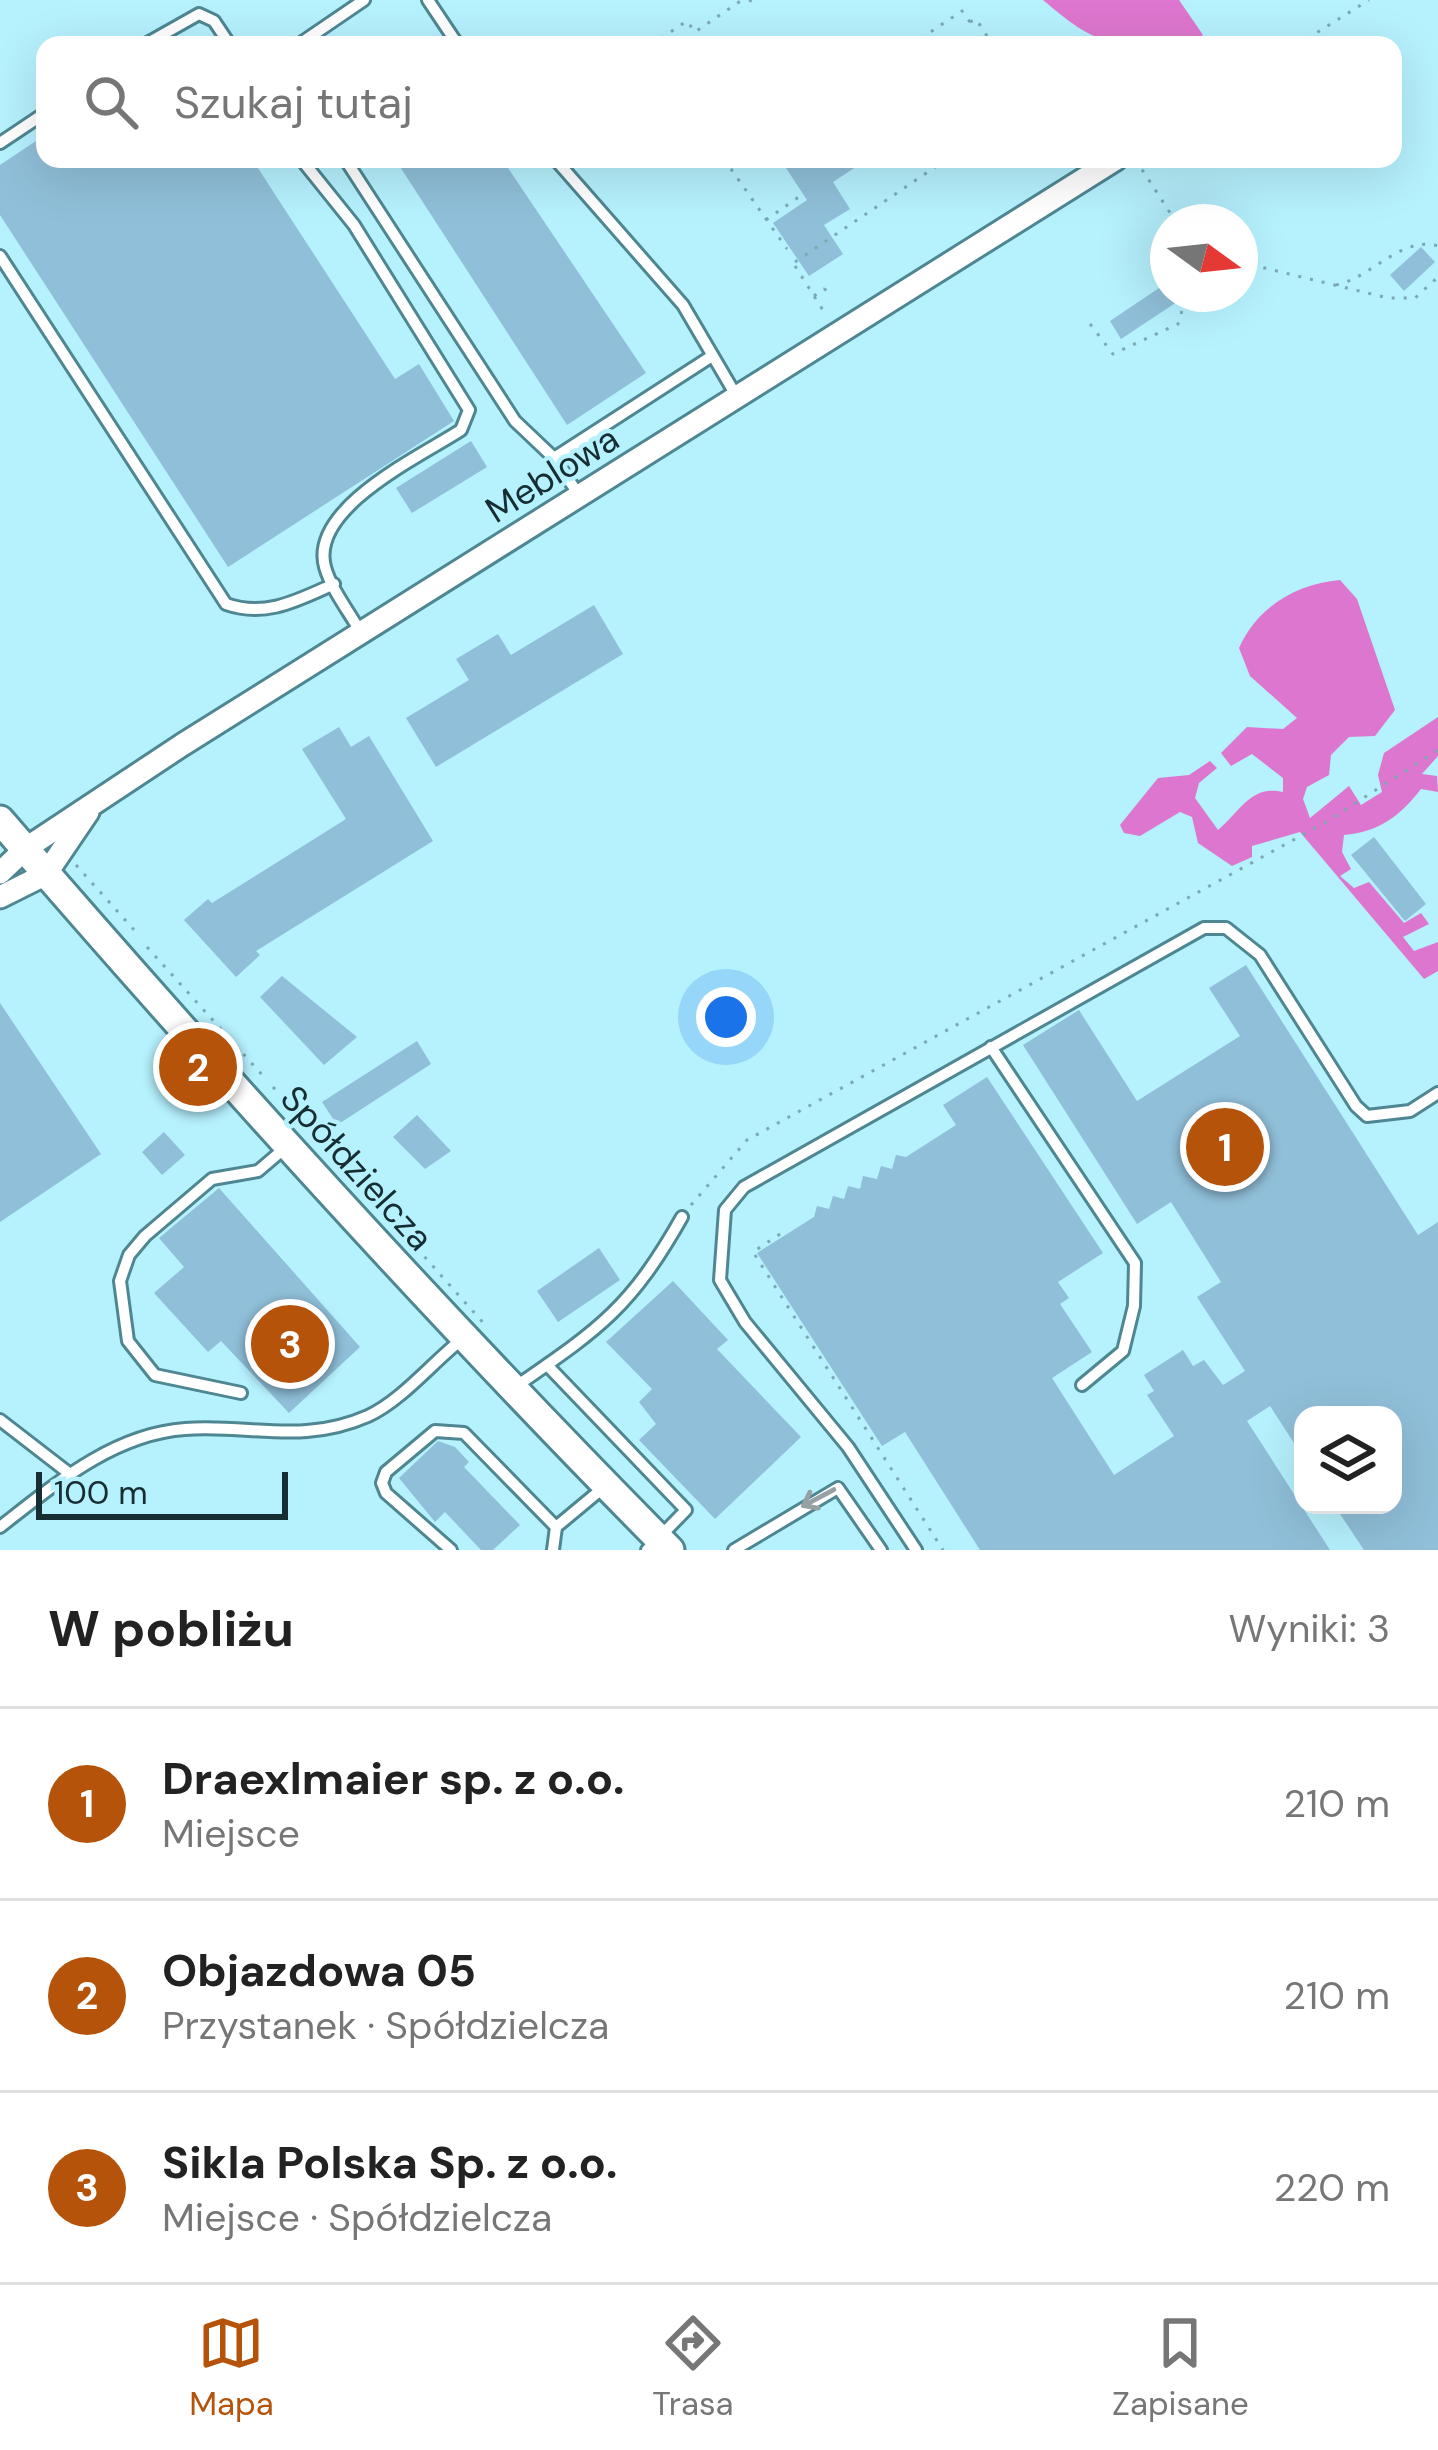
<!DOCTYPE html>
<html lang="pl">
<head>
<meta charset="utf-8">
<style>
  :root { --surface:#fff; --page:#f6f6f6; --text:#222; --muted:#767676; --line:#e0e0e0; --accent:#b45309 }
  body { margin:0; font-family:"DM Sans",sans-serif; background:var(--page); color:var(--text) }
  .controls { position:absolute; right:36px; bottom:36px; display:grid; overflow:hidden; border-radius:24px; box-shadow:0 12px 48px #0002 }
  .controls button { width:108px; height:108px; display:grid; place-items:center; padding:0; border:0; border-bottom:3px solid var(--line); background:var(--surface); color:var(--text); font:60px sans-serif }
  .compass { position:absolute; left:1150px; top:204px; width:108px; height:108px; border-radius:50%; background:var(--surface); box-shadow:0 12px 48px #0002; rotate:105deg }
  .scale { position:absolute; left:36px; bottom:30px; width:252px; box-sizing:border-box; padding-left:12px; border:6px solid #162e33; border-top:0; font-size:33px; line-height:42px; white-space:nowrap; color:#162e33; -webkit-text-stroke:9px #b6f1fe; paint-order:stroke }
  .you { position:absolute; left:726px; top:1017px; width:42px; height:42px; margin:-30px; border:9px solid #fff; border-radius:50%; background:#1a73e8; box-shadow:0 0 0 18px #1a73e833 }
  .badge { display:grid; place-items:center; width:78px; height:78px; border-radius:50%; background:var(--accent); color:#fff; font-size:39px; font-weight:700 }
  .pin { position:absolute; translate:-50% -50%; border:6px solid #fff; box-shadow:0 3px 12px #0006 }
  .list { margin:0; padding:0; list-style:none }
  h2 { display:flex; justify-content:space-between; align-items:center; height:156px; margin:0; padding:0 48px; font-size:51px }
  h2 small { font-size:39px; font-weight:400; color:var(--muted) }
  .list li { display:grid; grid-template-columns:78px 1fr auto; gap:36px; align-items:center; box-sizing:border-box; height:192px; padding:0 48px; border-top:3px solid var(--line) }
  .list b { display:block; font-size:45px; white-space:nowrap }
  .list p { margin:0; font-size:39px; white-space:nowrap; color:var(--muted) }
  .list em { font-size:39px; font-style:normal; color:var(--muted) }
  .icon { flex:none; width:66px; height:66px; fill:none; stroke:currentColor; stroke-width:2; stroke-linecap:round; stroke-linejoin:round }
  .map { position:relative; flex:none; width:1438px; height:1550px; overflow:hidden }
  .search { position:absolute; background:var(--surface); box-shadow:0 12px 48px #0002; left:36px; right:36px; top:36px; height:132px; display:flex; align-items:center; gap:30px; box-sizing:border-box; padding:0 42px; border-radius:24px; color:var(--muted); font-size:45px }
  .sheet { height:732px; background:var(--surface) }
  nav { display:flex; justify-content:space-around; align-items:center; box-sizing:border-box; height:168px; border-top:3px solid var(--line); background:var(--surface); font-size:33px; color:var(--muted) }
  nav a { display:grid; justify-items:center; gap:6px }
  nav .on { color:var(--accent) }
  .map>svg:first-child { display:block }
</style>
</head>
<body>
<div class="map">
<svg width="1438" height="1550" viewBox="0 0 1438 1550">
  <rect width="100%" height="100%" fill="#b6f1fe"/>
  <!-- forest -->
  <g fill="#dd76ce">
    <path d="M1043,0H1179L1203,35C1187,46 1175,45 1156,45C1099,45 1086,36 1043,0Z"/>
    <path d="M1340,580L1357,599L1395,710L1375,736L1349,737L1331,755L1329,775L1307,787L1303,799L1310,818L1349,786L1361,805L1382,792L1378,775L1384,753L1438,717V756L1422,774L1437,776L1438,792L1421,789C1400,816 1379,832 1344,835L1342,852L1351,869L1340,876L1354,888L1369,882L1404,923L1421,913L1429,924L1403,937L1414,951L1438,942V971L1424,979L1300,832L1252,846V857L1232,866L1198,843L1192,817L1180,812L1140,836L1124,833L1120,825L1158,778L1189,775L1210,761L1217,768L1199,783L1195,798L1218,830C1241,811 1250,785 1283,792V778L1252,754L1231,766L1221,753L1247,727L1283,729L1297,718L1250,676L1239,648C1257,607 1296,584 1340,580Z"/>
  </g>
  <!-- building -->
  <g fill="#90bfd9">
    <polygon points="45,135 45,159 252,159 395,379 419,364 454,421 228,567 0,215 0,165"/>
    <polygon points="395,159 502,159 646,373 567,425"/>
    <polygon points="780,159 868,159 833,182 850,209 824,225 843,254 809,276 773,223 807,200"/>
    <polygon points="1421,247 1435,262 1404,291 1390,275"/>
    <polygon points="1168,282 1168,294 1189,294 1121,339 1110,321"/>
    <polygon points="471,441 487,467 412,513 396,488"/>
    <polygon points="594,605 623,654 436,767 406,718 469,680 456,659 498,634 511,655"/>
    <polygon points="339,727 351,747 369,736 433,841 256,951 260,955 236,977 184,920 208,899 212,903 346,819 302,749"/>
    <polygon points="1374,837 1426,904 1405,921 1351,855"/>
    <polygon points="1246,965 1418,1235 1438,1222 1438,1550 1364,1550 1334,1505 1393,1505 1393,1415 1303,1415 1303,1457 1270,1406 1247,1421 1330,1550 980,1550 905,1432 882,1446 757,1253 814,1217 817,1206 829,1209 833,1196 844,1199 848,1186 860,1189 863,1176 877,1179 881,1166 892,1169 896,1155 906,1157 956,1125 943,1105 987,1077 1103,1253 1058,1282 1069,1298 1060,1304 1092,1352 1052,1378 1114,1475 1174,1436 1147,1395 1154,1391 1144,1375 1183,1350 1193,1366 1204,1360 1223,1385 1245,1371 1197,1297 1221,1282 1171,1202 1137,1224 1023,1045 1079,1010 1137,1101 1240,1036 1209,988"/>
    <polygon points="282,976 357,1037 324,1065 260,997"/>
    <polygon points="0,1003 101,1154 0,1222"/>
    <polygon points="417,1041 431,1064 337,1125 322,1102"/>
    <polygon points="417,1115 451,1151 425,1169 393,1137"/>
    <polygon points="164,1132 185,1155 162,1175 142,1152"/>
    <polygon points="219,1188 360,1347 289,1413 221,1341 208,1352 154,1293 184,1267 159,1238"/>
    <polygon points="599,1248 620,1280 558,1322 537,1291"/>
    <polygon points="673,1281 728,1340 717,1349 801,1437 715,1519 639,1440 656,1424 639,1402 652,1389 606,1342"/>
    <polygon points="438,1441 455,1447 469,1462 464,1467 520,1525 493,1550 481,1550 445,1512 435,1522 399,1478"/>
  </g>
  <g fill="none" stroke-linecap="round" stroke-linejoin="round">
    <defs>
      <g id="lane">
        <polyline points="428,0 458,45"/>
        <polyline points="144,45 199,14 214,21 230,45"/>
        <polyline points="298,45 364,0"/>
        <polyline points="0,143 45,113"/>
        <path d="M301,159L354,225L469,410L461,430C421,456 309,508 325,567C331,589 350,613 361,633"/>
        <polyline points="345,159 515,421 554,458 579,495"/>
        <polyline points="555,159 683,305 737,397"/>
        <path d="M0,256L226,604C266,618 298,600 334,584"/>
        <polyline points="554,458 712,356"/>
        <polyline points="991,1047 1135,1263 1134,1306 1123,1351 1082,1385"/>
        <polyline points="547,1365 686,1510 647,1550"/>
        <path d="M515,1387C599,1329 630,1309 682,1217"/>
        <polyline points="241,1393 155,1375 128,1341 120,1281 129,1255 145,1236 212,1179 258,1171 285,1148"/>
        <polyline points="0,1420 70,1474"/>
        <path d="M0,1527C54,1485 113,1434 185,1429C250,1424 302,1445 368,1416C401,1401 432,1363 461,1340"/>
        <polyline points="451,1550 386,1493 382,1483 386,1472 435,1431 464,1433 556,1527"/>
        <polyline points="553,1550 556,1527 603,1488"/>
        <polyline points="734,1550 838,1488 881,1550"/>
        <polyline points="916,1550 848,1447 745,1322 720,1280 725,1210 744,1187 1204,928 1226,928 1260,955 1356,1106 1367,1116 1410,1111 1438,1093"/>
      </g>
      <g id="street">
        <polyline points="0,873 25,849 182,745 1116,159"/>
        <polyline points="0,897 46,874 88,812"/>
      </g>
      <path id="secondary" d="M0,820C216,1070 437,1315 670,1550"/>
    </defs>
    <!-- lane casing -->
    <use href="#lane" stroke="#4e8692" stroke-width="16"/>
    <!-- street casing -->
    <use href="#street" stroke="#4e8692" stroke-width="27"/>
    <!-- secondary casing -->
    <use href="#secondary" stroke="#4e8692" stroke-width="33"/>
    <!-- path -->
    <g stroke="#7ba9b3" stroke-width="3" stroke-dasharray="3 9" stroke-linecap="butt">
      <polyline points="749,0 759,4"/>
      <polyline points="970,22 976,19 993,45"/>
      <polyline points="893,44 894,45"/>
      <polyline points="651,45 687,21 695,32 742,0"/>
      <polyline points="911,45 962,11 973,26"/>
      <polyline points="1297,45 1369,0"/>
      <polyline points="724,159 787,249"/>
      <polyline points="1132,163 1143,171 1176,222"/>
      <polyline points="766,220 800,196"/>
      <polyline points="795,262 947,159"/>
      <polyline points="1240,262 1388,298 1415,298 1438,277"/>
      <polyline points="795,266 826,315"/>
      <path d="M1336,285C1371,278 1402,235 1438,246"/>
      <polyline points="814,296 824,289 832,293"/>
      <polyline points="1090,324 1113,354 1178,324 1187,294"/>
      <polyline points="76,865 135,931"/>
      <polyline points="147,947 265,1078"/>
      <polyline points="273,1087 330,1150"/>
      <polyline points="337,1158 486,1326"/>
      <polyline points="691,1205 747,1140 1326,822 1438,750"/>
      <polyline points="780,1234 753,1252 943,1550"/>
    </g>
    <!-- lane -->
    <use href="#lane" stroke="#fff" stroke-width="10"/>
    <!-- street -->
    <use href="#street" stroke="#fff" stroke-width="21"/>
    <!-- secondary -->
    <use href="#secondary" stroke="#fff" stroke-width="27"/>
  </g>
  <!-- one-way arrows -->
  <defs><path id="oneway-shaft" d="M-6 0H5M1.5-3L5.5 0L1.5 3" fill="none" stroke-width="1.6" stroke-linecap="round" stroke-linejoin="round" transform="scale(3)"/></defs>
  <use stroke="#96a1a3" href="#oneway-shaft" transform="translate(818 1498) rotate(152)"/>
  <g text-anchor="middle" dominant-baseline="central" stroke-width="9" stroke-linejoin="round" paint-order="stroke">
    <!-- street labels -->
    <g font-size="36" fill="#162e33" stroke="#b6f1fe">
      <text transform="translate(552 474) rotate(-32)">Meblowa</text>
      <text transform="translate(357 1168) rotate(48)">Spółdzielcza</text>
    </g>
  </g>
</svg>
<div class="controls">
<button><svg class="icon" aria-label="layers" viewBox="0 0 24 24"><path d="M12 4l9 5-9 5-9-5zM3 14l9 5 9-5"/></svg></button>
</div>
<svg class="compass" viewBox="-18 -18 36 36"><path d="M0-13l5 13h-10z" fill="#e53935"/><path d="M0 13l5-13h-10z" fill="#767676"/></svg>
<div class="scale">100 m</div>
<div class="you"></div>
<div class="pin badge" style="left:1225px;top:1147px">1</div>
<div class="pin badge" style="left:198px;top:1067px">2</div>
<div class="pin badge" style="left:290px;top:1344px">3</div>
<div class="search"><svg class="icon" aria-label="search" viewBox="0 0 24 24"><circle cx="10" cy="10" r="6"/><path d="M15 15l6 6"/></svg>Szukaj tutaj</div>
</div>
<section class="sheet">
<h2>W pobliżu<small>Wyniki: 3</small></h2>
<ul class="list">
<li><span class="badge">1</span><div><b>Draexlmaier sp. z o.o.</b><p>Miejsce</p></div><em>210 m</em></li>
<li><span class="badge">2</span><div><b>Objazdowa 05</b><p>Przystanek · Spółdzielcza</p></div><em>210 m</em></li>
<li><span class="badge">3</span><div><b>Sikla Polska Sp. z o.o.</b><p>Miejsce · Spółdzielcza</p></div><em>220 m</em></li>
</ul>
</section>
<nav>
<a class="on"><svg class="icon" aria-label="map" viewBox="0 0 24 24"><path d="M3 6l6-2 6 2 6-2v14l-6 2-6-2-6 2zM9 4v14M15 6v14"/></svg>Mapa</a>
<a><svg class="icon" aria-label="directions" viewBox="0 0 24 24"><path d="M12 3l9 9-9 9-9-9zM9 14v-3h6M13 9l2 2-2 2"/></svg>Trasa</a>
<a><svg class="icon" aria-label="saved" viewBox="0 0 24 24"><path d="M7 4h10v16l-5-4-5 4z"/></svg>Zapisane</a>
</nav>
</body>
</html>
